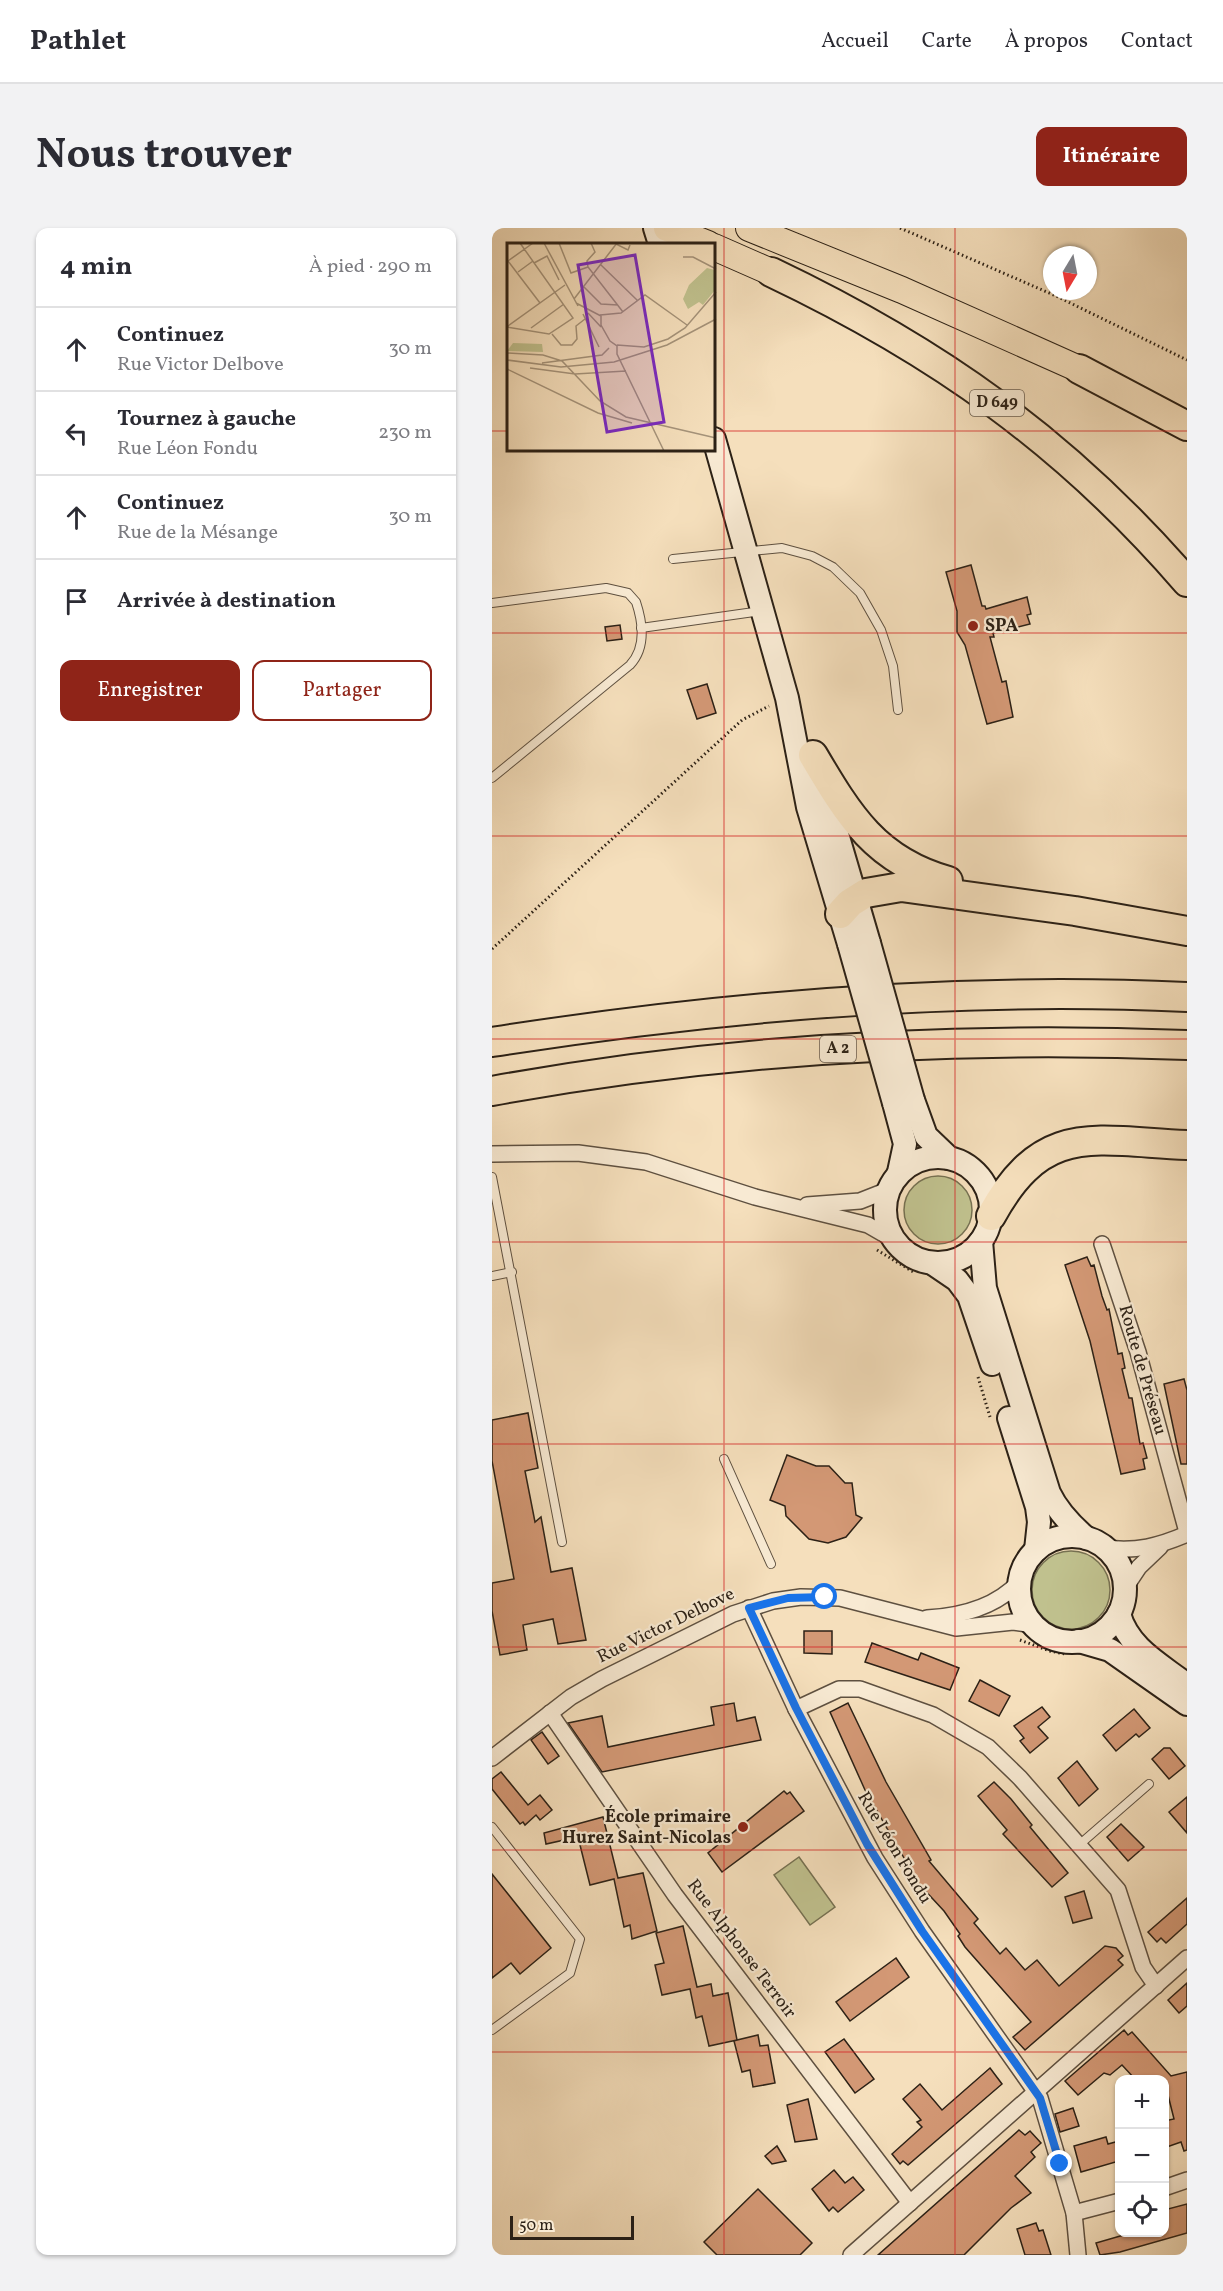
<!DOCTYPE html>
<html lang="fr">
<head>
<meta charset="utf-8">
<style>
  :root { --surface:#fff; --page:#f2f2f3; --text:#2b2b33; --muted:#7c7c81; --line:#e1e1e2; --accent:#8f2418 }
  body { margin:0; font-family:Vollkorn,serif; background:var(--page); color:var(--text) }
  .controls { position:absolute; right:18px; bottom:18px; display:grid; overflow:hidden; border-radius:12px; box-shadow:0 2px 4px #0004 }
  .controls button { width:54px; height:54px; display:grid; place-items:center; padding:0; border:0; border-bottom:2px solid var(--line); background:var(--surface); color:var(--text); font:30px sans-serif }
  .compass { position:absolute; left:551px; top:18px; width:54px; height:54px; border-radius:50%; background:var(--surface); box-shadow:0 2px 4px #0004; rotate:190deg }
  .scale { position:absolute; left:18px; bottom:15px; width:124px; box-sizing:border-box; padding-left:6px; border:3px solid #2c2116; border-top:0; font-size:16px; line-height:21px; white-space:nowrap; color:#2c2116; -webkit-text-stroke:4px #f8ead3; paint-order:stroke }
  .stop { position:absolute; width:18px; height:18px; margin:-14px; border:4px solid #1a73e8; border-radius:50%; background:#fff }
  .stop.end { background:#1a73e8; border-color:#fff; box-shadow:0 2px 6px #0008 }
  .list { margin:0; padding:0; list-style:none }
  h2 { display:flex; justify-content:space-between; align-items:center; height:78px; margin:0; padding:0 24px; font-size:26px }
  h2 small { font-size:20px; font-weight:400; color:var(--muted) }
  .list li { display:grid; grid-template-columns:39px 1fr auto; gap:18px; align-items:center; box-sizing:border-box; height:84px; padding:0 24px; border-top:2px solid var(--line) }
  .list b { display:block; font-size:22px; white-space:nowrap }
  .list p { margin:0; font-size:20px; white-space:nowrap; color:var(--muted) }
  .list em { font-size:20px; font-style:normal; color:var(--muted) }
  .actions { display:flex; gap:12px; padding:18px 24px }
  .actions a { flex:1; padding:14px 0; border:2px solid var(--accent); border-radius:12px; text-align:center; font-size:21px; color:var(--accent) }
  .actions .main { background:var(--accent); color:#fff }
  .icon { flex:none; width:33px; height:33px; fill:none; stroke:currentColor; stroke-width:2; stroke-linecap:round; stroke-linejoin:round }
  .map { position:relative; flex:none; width:695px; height:2027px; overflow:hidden; border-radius:12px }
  header { display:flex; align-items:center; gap:36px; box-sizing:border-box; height:84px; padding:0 30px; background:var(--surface); border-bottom:2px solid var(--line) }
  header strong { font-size:28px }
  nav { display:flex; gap:33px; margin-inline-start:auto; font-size:21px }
  .intro { display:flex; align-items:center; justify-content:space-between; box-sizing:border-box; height:144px; padding:0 36px }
  h1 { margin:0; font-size:42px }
  .button { padding:15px 27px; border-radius:12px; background:var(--accent); color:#fff; font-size:21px; font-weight:700 }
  main { display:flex; gap:36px; padding:0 36px }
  aside { flex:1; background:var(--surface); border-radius:12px; box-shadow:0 2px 4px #0004 }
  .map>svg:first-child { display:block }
</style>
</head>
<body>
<header>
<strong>Pathlet</strong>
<nav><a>Accueil</a><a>Carte</a><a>À propos</a><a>Contact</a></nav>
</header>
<div class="intro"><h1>Nous trouver</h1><a class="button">Itinéraire</a></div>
<main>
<aside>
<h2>4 min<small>À pied · 290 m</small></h2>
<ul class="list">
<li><svg class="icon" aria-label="ahead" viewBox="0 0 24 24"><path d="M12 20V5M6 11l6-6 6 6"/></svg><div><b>Continuez</b><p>Rue Victor Delbove</p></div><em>30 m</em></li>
<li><svg class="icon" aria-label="left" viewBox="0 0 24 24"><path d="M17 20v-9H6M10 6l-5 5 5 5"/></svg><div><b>Tournez à gauche</b><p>Rue Léon Fondu</p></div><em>230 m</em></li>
<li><svg class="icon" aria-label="ahead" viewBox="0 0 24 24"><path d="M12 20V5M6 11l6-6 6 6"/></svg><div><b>Continuez</b><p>Rue de la Mésange</p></div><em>30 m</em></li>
<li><svg class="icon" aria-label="arrive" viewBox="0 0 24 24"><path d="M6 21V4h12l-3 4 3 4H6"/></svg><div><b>Arrivée à destination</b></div></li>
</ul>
<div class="actions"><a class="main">Enregistrer</a><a>Partager</a></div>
</aside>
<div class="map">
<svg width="695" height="2027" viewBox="0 0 695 2027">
  <rect width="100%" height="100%" fill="#f5dfbc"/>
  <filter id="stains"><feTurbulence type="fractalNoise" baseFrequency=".00333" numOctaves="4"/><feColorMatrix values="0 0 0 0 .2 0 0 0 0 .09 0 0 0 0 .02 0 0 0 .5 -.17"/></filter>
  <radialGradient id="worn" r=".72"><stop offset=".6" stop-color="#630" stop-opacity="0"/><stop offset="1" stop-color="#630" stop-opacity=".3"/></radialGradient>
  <!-- green -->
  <g fill="#c0c18e" stroke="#767152" stroke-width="1.5">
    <circle cx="446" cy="982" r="34"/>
    <circle cx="579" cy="1362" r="39"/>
    <polygon points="307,1629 343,1679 318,1697 282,1647"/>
  </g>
  <!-- building -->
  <g fill="#d39875" stroke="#2c2116" stroke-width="1.5">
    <polygon points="479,337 490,378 493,378 494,381 535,369 539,386 535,387 538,396 501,405 502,409 498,409 510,454 514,453 521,489 495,496 473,417 465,404 465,383 454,344"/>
    <polygon points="128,397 130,411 115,413 113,399"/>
    <polygon points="215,456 224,485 205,491 195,462"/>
    <polygon points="595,1029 599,1038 602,1037 610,1068 615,1082 617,1081 626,1126 630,1125 633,1140 630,1141 637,1170 640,1170 648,1216 651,1215 655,1230 651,1231 653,1241 629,1246 598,1113 573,1037"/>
    <polygon points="692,1151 695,1162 695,1236 689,1236 672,1156"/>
    <polygon points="36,1185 46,1240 33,1243 43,1294 49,1289 59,1344 80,1340 94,1412 66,1416 61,1391 31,1397 35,1422 8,1427 0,1383 0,1355 22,1351 0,1233 0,1192"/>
    <polygon points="295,1227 324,1238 337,1238 353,1255 360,1255 364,1287 370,1290 354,1309 336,1315 317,1311 294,1288 293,1278 278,1272"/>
    <polygon points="312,1403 340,1403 340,1426 312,1425"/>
    <polygon points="380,1415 426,1432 429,1425 467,1440 458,1462 373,1434"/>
    <polygon points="488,1452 518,1468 507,1488 477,1473"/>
    <polygon points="242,1475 245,1493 263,1489 269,1512 110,1544 76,1495 110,1488 116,1519 222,1497 219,1479"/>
    <polygon points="356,1475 394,1554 439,1632 437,1633 486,1691 482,1695 508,1726 514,1720 533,1742 545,1732 567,1758 613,1718 624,1720 631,1728 626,1732 631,1737 533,1822 521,1809 539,1794 473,1719 466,1708 468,1706 452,1683 427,1656 373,1562 338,1484"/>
    <polygon points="550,1479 558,1489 546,1499 556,1510 538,1525 528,1513 532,1510 522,1498"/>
    <polygon points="642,1481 658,1500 647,1509 644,1506 624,1523 611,1507"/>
    <polygon points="50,1504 67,1528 56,1536 39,1512"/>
    <polygon points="672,1520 678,1520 693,1538 677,1551 660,1531"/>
    <polygon points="585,1533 606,1561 587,1578 566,1550"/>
    <polygon points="9,1544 36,1577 48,1567 60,1582 48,1592 44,1587 33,1597 31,1594 28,1596 0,1561 0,1551"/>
    <polygon points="502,1554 519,1571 540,1597 538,1599 576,1645 560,1659 511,1606 515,1602 486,1568"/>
    <polygon points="292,1563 295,1566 298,1564 312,1583 230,1644 216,1625"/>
    <polygon points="695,1569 695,1605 677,1584"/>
    <polygon points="111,1589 126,1650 151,1645 165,1703 140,1711 138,1697 132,1699 122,1651 98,1657 86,1609 54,1616 52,1605"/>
    <polygon points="629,1596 652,1619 636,1633 615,1609"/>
    <polygon points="0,1646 59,1720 28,1746 19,1735 0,1750"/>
    <polygon points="592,1663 600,1690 581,1695 573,1669"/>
    <polygon points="695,1670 695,1696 674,1715 669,1710 665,1714 656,1704"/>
    <polygon points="191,1698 205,1759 219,1756 221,1768 236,1765 245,1812 266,1807 268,1818 276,1817 283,1855 261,1859 258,1842 250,1844 242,1813 245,1812 217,1818 210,1788 204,1790 198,1761 170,1767 163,1737 172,1735 164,1705"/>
    <polygon points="404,1730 417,1749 358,1793 344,1774"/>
    <polygon points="695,1755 695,1778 687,1785 676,1772"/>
    <polygon points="632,1802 636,1807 640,1804 679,1848 695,1844 695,1922 692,1923 689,1914 672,1920 672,1893 682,1891 672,1851 643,1851 630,1837 618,1847 612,1845 586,1867 573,1853"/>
    <polygon points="352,1811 382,1851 363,1865 333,1824"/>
    <polygon points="498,1840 510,1856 416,1937 411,1933 408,1936 400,1926 430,1899 425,1894 429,1892 411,1871 428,1856 450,1882"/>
    <polygon points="316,1871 325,1911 303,1914 295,1877"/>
    <polygon points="581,1880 587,1898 568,1904 563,1886"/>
    <polygon points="527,1902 533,1907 538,1903 549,1915 539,1924 543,1929 523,1948 539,1965 519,1980 472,2027 386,2027"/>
    <polygon points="614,1909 616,1916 627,1913 627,1933 589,1944 582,1918"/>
    <polygon points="285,1918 294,1933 280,1936 273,1928"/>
    <polygon points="342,1942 353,1955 361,1949 372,1962 346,1984 341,1979 337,1983 320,1961"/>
    <polygon points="266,1961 320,2015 308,2027 225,2027 212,2014"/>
    <polygon points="695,1976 695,2005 628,2024 608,2027 604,2015 642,2004 672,2004 672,1982"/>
    <polygon points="544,1995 547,2003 551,2002 559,2027 533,2027 525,2001"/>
  </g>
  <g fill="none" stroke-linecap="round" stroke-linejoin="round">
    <defs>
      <g id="service">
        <polyline points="181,331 290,320 320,328 341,339 368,365 389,402 401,438 406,482"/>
        <path d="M0,375L114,360L136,365L144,374C151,395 154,420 138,437L0,550"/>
        <polyline points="149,400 269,383"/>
        <polyline points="0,949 70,1314"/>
        <polyline points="0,1048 20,1044"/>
        <polyline points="232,1231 279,1336"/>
        <polyline points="0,1599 88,1711 78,1745 0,1802"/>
        <polyline points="587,1617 657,1556"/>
      </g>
      <g id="minor">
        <polyline points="0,926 86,925 154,934 263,969 376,997 402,1012"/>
        <polyline points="315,977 368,973 396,962"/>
        <polyline points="610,1016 646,1124 695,1304"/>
        <path d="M614,1320C644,1324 667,1318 695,1306"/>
        <polyline points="633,1360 647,1339 668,1319"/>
        <polyline points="257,1380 304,1481 383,1630 430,1703 548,1870 582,1985 586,2027"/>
        <path d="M435,1390C469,1388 503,1380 527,1354"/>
        <polyline points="304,1481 347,1461 368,1461 441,1487 496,1519 528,1550 626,1662 651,1739 664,1758"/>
        <polyline points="58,1485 183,1667 418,1975"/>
        <polyline points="0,1530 79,1469 110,1451 241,1386 281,1373 309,1369 348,1370 464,1400 521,1394 542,1397"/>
        <polyline points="672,1960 695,1952"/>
        <polyline points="582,1985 628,1973"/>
        <polyline points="359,2027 695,1730"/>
      </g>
      <g id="secondary">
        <polyline points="163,0 168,16"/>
        <polyline points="222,211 295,470 316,579 357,716"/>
        <polyline points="329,551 377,715"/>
        <polyline points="421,872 434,908 457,930"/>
        <polyline points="402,875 413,916 407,944"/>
        <circle cx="446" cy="982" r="53"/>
        <path d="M489,1013L493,1060L557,1265C565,1282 579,1297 594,1310"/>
        <polyline points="440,1035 465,1052 477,1068 500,1136"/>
        <polyline points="517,1190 545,1279 547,1294 544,1322"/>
        <circle cx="580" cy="1361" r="53"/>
        <path d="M627,1386C636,1419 666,1435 691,1454"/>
        <polyline points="587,1413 618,1422 695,1476"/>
      </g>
      <g id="trunk">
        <polyline points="175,0 216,16"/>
        <polyline points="257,0 410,62 587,141"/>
        <polyline points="222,19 279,44"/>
      </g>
      <g id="motorway">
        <path d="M279,44C445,123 574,214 695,354"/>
        <polyline points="587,141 695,198"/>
        <path d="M321,527C357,588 384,633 456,653"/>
        <polyline points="348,686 358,675 374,665 409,659 583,683 695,703"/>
        <path d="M0,814C230,778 462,758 695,769"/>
        <path d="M0,863C229,821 463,808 695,817"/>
        <path d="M499,988C551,893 601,913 695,917"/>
      </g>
    </defs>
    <!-- service casing -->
    <use href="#service" stroke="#5e5040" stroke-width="10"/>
    <!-- minor casing -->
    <use href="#minor" stroke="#5e5040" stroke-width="18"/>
    <!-- secondary casing -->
    <use href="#secondary" stroke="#2c2116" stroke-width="26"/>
    <!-- trunk casing -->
    <use href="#trunk" stroke="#2c2116" stroke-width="28"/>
    <!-- motorway casing -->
    <use href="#motorway" stroke="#2c2116" stroke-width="32"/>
    <!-- path -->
    <g stroke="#2c2116" stroke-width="3" stroke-dasharray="1.5 3" stroke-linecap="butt">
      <polyline points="408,0 564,68 695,132"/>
      <polyline points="0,721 250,492 277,478"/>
      <polyline points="385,1022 423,1045"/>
      <polyline points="486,1149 498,1189"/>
      <polyline points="521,1341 527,1328"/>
      <polyline points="528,1412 558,1423 573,1426"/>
    </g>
    <!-- service -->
    <use href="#service" stroke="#f8ead3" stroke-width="8"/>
    <!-- minor -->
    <use href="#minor" stroke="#f8ead3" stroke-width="15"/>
    <!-- secondary -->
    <use href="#secondary" stroke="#f8ead3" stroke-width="22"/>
    <!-- trunk -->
    <use href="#trunk" stroke="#f5dfbc" stroke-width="26"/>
    <!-- motorway -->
    <use href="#motorway" stroke="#f5dfbc" stroke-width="28"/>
    <defs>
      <g id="secondary-bridge">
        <polyline points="377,715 421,872"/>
        <polyline points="357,716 402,875"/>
      </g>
    </defs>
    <!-- secondary-bridge casing -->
    <use href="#secondary-bridge" stroke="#2c2116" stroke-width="26" stroke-linecap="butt"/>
    <!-- secondary-bridge -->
    <use href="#secondary-bridge" stroke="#f8ead3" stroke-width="22"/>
  </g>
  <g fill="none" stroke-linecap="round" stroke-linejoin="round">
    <!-- route -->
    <polyline stroke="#1a73e8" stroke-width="8" points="333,1369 296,1370 257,1380 304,1480 375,1616 430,1703 548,1870 568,1936"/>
  </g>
  <!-- grid -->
  <path fill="none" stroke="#d62828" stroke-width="1.5" stroke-opacity="0.55" d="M232,0V2027M463,0V2027M0,203H16M222,203H695M0,405H695M0,608H695M0,811H695M0,1014H695M0,1216H695M0,1419H695M0,1622H695M0,1824H695"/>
  <!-- markers -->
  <g fill="#8f2418" stroke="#f8ead3" stroke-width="2">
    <circle cx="481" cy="398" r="6"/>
    <circle cx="251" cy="1599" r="6"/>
  </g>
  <g text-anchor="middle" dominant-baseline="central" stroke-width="4.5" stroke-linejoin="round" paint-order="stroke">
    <!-- shield labels -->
    <g fill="#f8ead3" stroke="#695d4f" stroke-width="1.5">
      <rect x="478" y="162" width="54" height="26" rx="4.5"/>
      <rect x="328" y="808" width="36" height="26" rx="4.5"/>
    </g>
    <g font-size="16" font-weight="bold" fill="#2c2116">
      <text x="505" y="175">D 649</text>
      <text x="346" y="821">A 2</text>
    </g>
    <!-- poi labels -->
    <g font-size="18" font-weight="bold" fill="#2c2116" stroke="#f8ead3" text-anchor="start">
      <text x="493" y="398">SPA</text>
      <text x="239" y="1589" text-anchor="end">École primaire<tspan x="239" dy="21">Hurez Saint-Nicolas</tspan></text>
    </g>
    <!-- street labels -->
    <g font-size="18" fill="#2c2116" stroke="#f8ead3">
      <text transform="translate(650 1142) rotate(74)">Route de Préseau</text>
      <text transform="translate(174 1398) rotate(-26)">Rue Victor Delbove</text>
      <text transform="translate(402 1620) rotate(59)">Rue Léon Fondu</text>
      <text transform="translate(249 1721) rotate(53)">Rue Alphonse Terroir</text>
    </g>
  </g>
  <!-- overview -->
  <g transform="translate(15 15)">
    <rect width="208" height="208" fill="#f5dfbc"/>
    <path d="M200,25L208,27V47L196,62L192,59L181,66L176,56L182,42ZM6,100L35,101L36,109L0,108Z" fill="#c0c18e"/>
    <path fill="none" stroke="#a5937a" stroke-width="1.5" d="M37,0L71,63M52,0L64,30L81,24M84,0L88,9L80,18L81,24L116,69M109,1L121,7L123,2M176,14H186L209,26M1,18L33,60M1,18L26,0M27,20L40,13L52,37M94,22L131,58M11,29L26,18M77,44L94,61L111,62M67,56L110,0M69,60L94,73V82L103,98L110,103V111L157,208M81,70L94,84M76,71L92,104M93,72L114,70L138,52L180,82M1,83L58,42M0,84L42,91L66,75L13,0M24,85L57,61M45,91L54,102H65L70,96L69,83L78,76M110,102L137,104L161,96L178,85L209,49M0,110L36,112L55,118L93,158L119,174L209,195M0,117L54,124L107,119L160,102L209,76M35,120L95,112L102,105M23,125L68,131L119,128M0,126L91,170L125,180"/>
    <path fill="#7b2cbf" fill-opacity="0.15" stroke="#7b2cbf" stroke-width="3" d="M128,12L157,179L100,189L71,22Z"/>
    <rect width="208" height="208" fill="none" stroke="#2c2116" stroke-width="3"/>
  </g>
  <rect width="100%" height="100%" filter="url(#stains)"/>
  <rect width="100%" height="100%" fill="url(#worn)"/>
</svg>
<div class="controls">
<button>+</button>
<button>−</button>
<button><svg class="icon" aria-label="locate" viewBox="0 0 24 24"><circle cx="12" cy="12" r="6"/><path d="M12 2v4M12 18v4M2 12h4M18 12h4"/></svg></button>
</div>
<svg class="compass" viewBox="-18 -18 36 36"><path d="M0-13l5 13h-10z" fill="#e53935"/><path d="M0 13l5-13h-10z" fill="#7c7c81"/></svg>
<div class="scale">50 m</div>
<div class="stop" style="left:333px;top:1369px"></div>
<div class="stop end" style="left:568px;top:1936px"></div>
</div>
</main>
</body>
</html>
